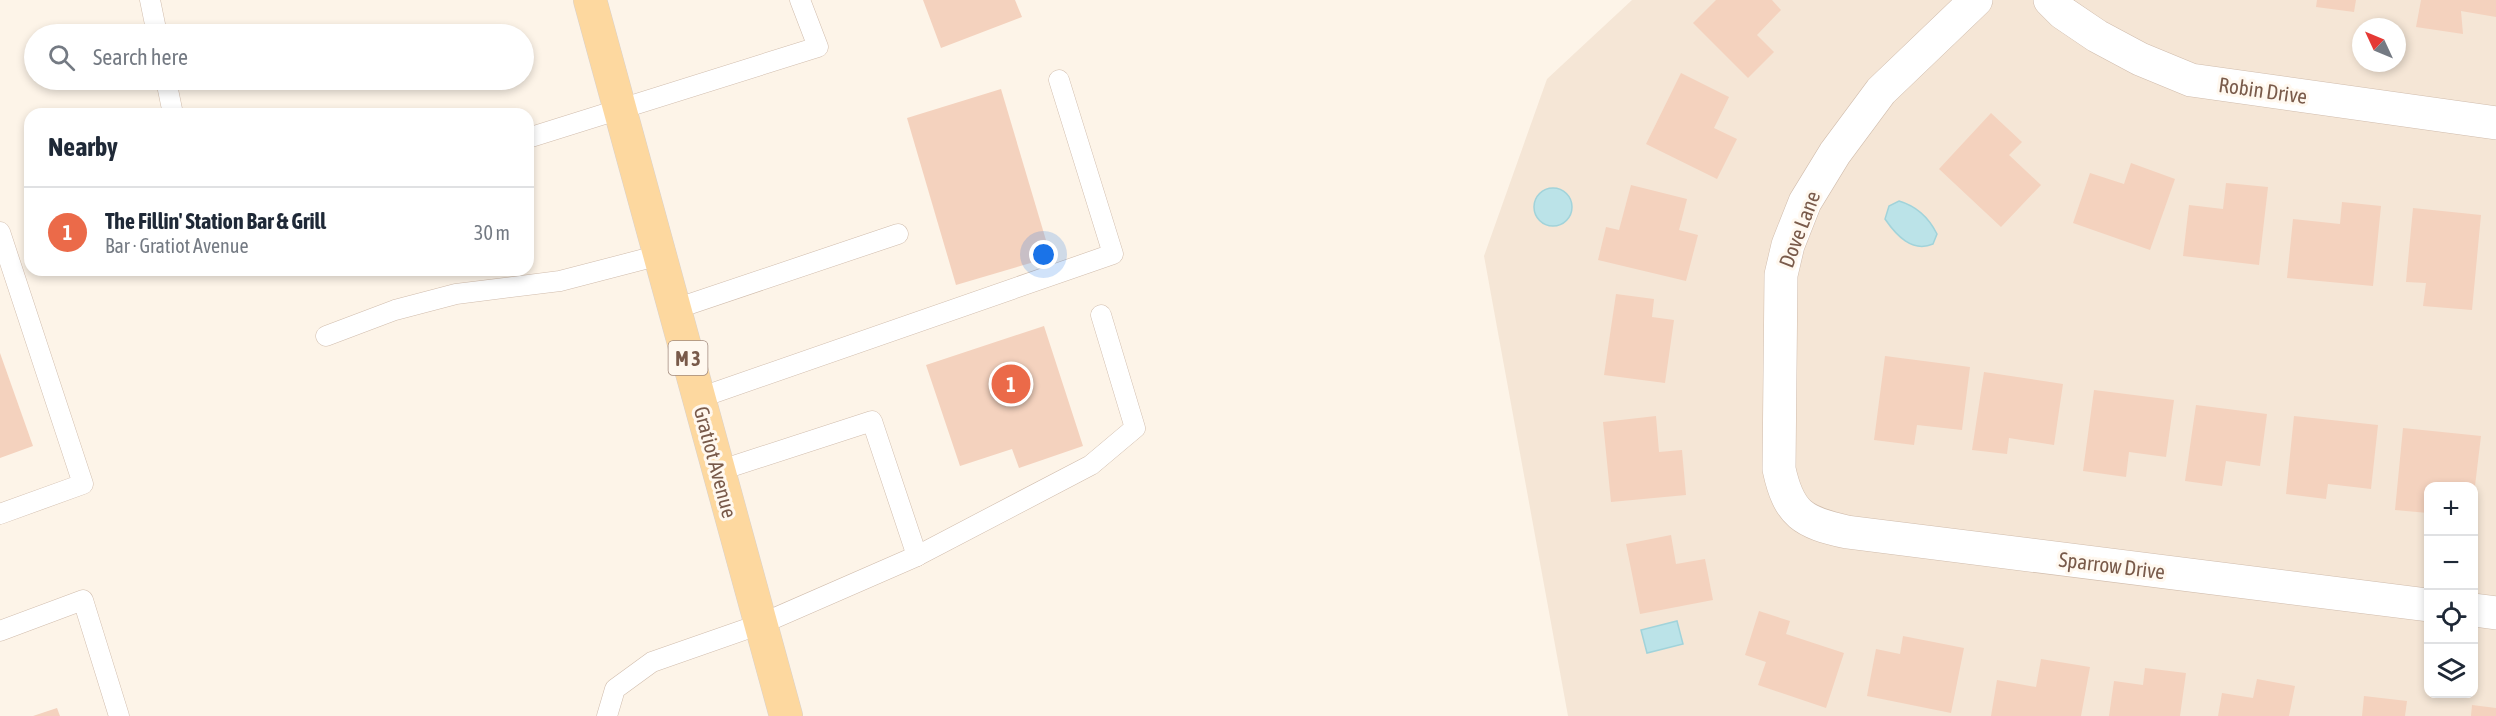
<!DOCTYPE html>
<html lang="en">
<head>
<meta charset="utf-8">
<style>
  :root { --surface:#fff; --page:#f2f2f3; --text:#1f2937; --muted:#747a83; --line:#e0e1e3; --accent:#eb6a49 }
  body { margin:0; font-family:"Asap Condensed",sans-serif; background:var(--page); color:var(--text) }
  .controls { position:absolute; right:18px; bottom:18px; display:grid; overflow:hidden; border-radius:12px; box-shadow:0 3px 9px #0003 }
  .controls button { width:54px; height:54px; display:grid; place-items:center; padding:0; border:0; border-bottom:2px solid var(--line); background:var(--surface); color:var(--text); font:30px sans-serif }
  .compass { position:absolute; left:2352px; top:18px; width:54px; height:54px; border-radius:50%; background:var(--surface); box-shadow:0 3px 9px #0003; rotate:314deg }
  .you { position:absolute; left:1044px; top:255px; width:21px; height:21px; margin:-15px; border:4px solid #fff; border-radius:50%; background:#1a73e8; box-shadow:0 0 0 9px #1a73e833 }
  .badge { display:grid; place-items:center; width:39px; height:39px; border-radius:50%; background:var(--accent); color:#fff; font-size:20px; font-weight:700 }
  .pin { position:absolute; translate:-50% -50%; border:3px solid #fff; box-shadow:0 2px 6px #0006 }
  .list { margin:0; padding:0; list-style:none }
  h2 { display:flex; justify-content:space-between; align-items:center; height:78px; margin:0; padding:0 24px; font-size:26px }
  h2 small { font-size:20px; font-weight:400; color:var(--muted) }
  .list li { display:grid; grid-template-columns:39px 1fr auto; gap:18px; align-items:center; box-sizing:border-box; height:90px; padding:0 24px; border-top:2px solid var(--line) }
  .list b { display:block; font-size:22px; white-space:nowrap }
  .list p { margin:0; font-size:20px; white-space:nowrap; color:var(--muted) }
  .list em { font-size:20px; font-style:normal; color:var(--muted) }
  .icon { flex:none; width:33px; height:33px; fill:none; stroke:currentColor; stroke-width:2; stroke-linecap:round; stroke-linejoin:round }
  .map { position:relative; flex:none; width:2496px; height:716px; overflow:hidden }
  .search { position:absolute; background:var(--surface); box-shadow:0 3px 9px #0003; left:24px; top:24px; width:510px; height:66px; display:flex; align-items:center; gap:15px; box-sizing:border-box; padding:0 21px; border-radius:33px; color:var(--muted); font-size:22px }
  .panel { position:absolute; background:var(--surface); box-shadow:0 3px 9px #0003; left:24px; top:108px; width:510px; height:168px; border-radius:18px }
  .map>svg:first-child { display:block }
</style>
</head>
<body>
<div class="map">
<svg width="2496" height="716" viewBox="0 0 2496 716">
  <rect width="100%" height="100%" fill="#fdf4e8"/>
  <!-- residential -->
  <path fill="#f5e6d6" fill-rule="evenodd" d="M1632,0H2496V716H1568L1484,256L1547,79ZM2361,27H2397V63H2361ZM2428,486H2474V694H2428Z"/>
  <!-- water -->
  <g fill="#bbe3e8" stroke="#a1d3da" stroke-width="1.5">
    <circle cx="1553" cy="207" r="19"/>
    <path d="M1899,201C1916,206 1929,218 1937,234L1933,244C1912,253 1896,235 1885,219L1889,206Z"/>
    <polygon points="1677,621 1683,644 1647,653 1641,630"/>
  </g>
  <!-- building -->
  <g fill="#f4d2be">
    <polygon points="923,0 1015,0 1022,17 941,48"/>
    <polygon points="1716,0 1772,0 1781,10 1757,35 1774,52 1748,78 1693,23"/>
    <polygon points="2317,0 2356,0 2354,12 2316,7"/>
    <polygon points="2421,0 2496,0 2496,17 2461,11 2463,34 2416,27"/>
    <polygon points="1681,73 1729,97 1714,128 1737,139 1717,179 1646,144"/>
    <polygon points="1001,89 1051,257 956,285 907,118"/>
    <polygon points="1991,113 2022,142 2009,155 2041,185 2001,227 1939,169"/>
    <polygon points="2131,163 2175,179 2150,250 2073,223 2090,173 2124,184"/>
    <polygon points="2226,183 2268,187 2259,265 2183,256 2189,205 2223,209"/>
    <polygon points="1631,185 1687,199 1679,230 1698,235 1686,281 1598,260 1606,227 1619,230"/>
    <polygon points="2342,202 2381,206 2373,286 2287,278 2293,219 2340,224"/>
    <polygon points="2413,208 2481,215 2472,310 2423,306 2426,283 2406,282"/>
    <polygon points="1616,294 1654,299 1652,317 1674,320 1665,383 1604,375"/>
    <polygon points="1044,326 1083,446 1019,468 1012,449 960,466 926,365"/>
    <polygon points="0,353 33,446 0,458"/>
    <polygon points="1885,356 1970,367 1962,430 1917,425 1914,445 1874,440"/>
    <polygon points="1984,372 2063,384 2054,445 2009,438 2007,454 1972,450"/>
    <polygon points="2094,390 2174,400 2166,457 2129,452 2126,477 2083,471"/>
    <polygon points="2196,405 2267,414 2260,466 2226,461 2222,486 2185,481"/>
    <polygon points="1656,416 1659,452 1682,450 1686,495 1611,502 1603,422"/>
    <polygon points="2294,416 2378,425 2371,489 2328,484 2326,499 2286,494"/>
    <polygon points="2403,428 2481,436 2475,486 2428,486 2428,513 2395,510"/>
    <polygon points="1671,535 1676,564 1705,559 1713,600 1640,614 1626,544"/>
    <polygon points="1759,611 1790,621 1786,634 1844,653 1826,708 1758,685 1766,662 1745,655"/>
    <polygon points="1903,636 1964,648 1951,713 1867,696 1876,649 1900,654"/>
    <polygon points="2041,659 2090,667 2081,716 1991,716 1997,680 2036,687"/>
    <polygon points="2145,668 2186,673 2180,716 2109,716 2114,681 2143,685"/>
    <polygon points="2257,679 2295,686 2289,716 2218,716 2222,693 2253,698"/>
    <polygon points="2364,696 2407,701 2405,716 2362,716"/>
    <polygon points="2472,705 2496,708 2496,716 2471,716"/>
    <polygon points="57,708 60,716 33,716"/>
  </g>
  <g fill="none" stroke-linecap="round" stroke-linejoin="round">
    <defs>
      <g id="service">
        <polyline points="150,0 157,34"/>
        <polyline points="166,80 173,114"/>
        <polyline points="528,138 818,47 800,0"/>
        <polyline points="0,232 83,484 0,514"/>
        <polyline points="675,309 898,234"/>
        <polyline points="326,336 395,310 456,294 560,281 660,255"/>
        <polyline points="699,398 1113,254 1059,80"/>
        <polyline points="718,471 872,421 917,556"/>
        <polyline points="0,631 83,600 119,716"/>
        <polyline points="607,716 615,689 652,662 761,624 917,556 1091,465 1135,428 1101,315"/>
      </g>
      <g id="minor">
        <path d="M1976,0L1881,91L1835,153L1805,202L1788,245L1781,275L1779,469C1789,515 1803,522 1847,532L2428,605"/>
        <polyline points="2050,0 2063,13 2097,36 2140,59 2191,80 2496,123"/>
        <polyline points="2474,610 2496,613"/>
      </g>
      <polyline id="primary" points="590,0 786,716"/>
    </defs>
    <!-- service casing -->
    <use href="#service" stroke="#d0bcac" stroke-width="21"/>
    <!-- minor casing -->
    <use href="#minor" stroke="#d0bcac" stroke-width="34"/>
    <!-- primary casing -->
    <use href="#primary" stroke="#d9d1cc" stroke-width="34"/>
    <!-- service -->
    <use href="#service" stroke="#fff" stroke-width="20"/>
    <!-- minor -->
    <use href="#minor" stroke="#fff" stroke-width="33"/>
    <!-- primary -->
    <use href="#primary" stroke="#fdd89f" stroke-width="33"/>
  </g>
  <g text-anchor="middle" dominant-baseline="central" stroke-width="6" stroke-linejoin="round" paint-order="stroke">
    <!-- shield labels -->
    <rect fill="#fff8ef" stroke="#a1897c" stroke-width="1.5" x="668.5" y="341" width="39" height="34" rx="4.5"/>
    <g font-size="20" font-weight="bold" fill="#795a4a">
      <text x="688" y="358">M 3</text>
    </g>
    <!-- street labels -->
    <g font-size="21" fill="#795a4a" stroke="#fff8ef">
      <text transform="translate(2263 90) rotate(8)">Robin Drive</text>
      <text transform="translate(1799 229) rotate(-69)">Dove Lane</text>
      <text transform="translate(716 462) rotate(75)">Gratiot Avenue</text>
      <text transform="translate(2112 565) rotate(7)">Sparrow Drive</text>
    </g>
  </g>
</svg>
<div class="controls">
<button>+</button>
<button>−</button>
<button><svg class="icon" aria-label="locate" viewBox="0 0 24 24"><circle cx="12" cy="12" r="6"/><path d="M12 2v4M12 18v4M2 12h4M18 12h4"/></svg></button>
<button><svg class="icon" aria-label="layers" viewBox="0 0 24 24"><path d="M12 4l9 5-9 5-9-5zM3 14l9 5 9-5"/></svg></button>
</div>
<svg class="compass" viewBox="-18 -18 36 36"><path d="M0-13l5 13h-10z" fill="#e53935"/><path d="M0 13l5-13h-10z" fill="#747a83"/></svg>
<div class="you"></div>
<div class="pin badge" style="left:1011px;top:384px">1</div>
<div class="search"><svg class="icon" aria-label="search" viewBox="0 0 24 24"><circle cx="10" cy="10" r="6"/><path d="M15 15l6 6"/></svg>Search here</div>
<section class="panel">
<h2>Nearby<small></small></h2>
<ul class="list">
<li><span class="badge">1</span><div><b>The Fillin' Station Bar &amp; Grill</b><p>Bar · Gratiot Avenue</p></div><em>30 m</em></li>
</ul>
</section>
</div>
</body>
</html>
